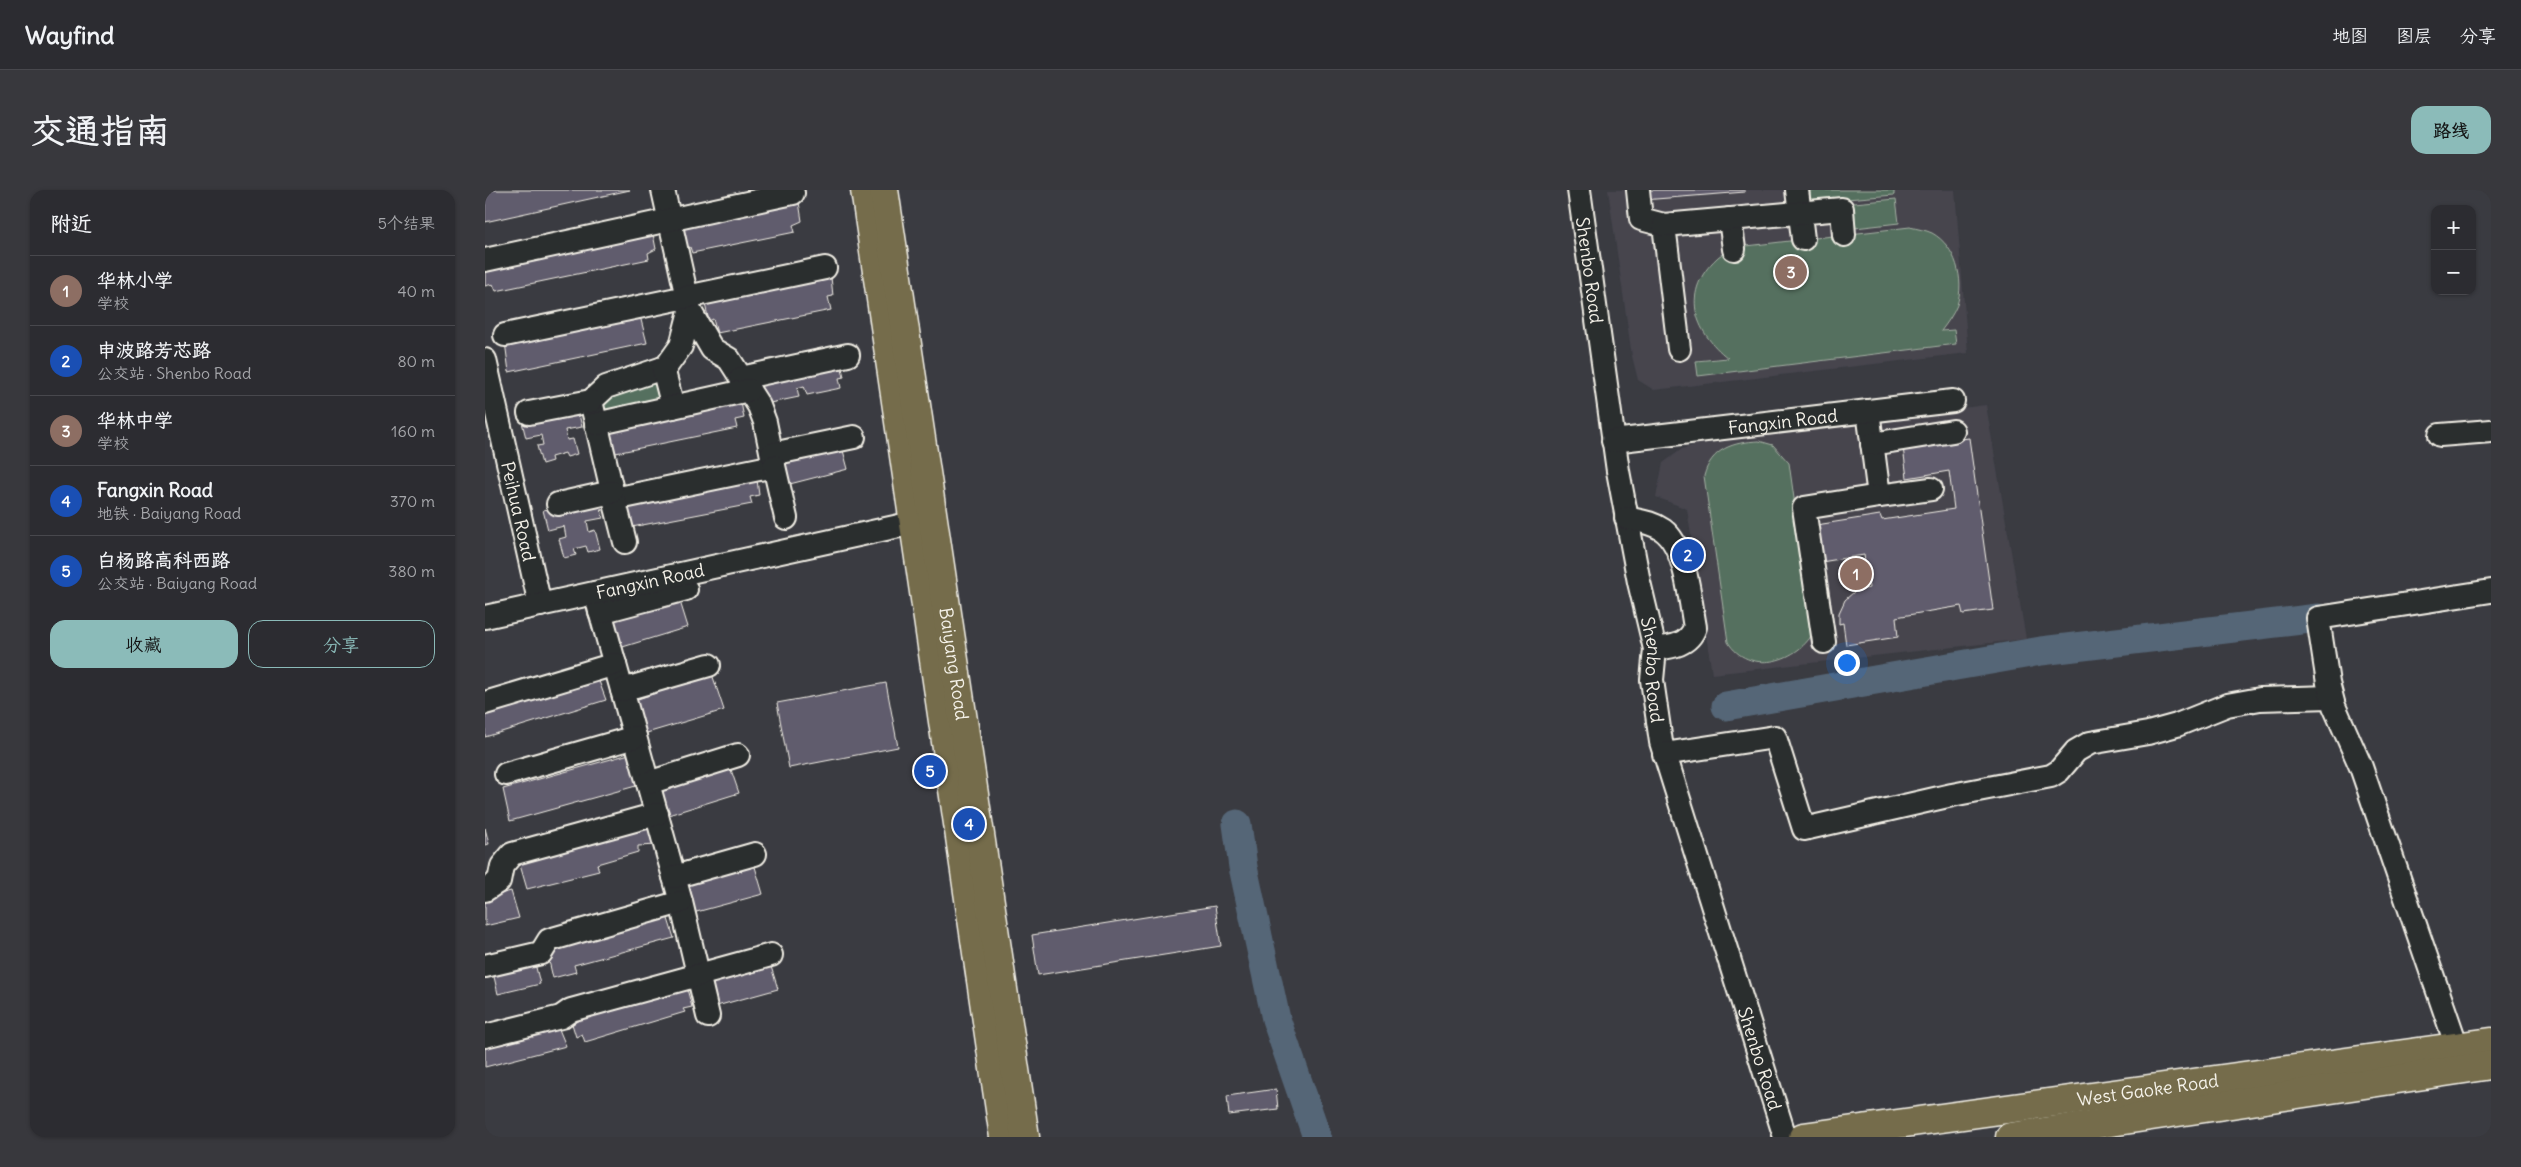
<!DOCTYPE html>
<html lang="zh">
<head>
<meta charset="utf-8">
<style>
  :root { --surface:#2c2c31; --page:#38383d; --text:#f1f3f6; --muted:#a6a7ab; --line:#48484d; --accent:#8bbbb9 }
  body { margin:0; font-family:Delius,"LXGW WenKai TC",sans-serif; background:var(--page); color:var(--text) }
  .controls { position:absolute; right:15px; top:15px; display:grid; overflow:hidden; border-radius:10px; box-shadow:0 1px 4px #0004 }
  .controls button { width:45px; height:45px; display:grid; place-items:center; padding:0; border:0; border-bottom:1px solid var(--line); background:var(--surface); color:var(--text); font:25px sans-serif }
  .you { position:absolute; left:1361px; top:472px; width:18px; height:18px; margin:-12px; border:4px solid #fff; border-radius:50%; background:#1a73e8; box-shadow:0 0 0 8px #1a73e833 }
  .badge { display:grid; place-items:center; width:32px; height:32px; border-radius:50%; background:var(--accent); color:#fff; font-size:16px; font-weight:700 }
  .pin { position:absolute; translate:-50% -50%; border:2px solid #fff; box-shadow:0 1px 5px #0006 }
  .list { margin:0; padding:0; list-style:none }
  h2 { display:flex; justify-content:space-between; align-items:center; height:65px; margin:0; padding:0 20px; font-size:21px }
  h2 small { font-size:16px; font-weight:400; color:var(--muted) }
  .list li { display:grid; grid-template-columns:32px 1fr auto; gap:15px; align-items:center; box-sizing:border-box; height:70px; padding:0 20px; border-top:1px solid var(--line) }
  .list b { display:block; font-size:19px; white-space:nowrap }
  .list p { margin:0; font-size:16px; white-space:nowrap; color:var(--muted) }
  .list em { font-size:16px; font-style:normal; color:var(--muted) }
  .actions { display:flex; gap:10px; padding:15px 20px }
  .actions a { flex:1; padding:11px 0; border:1px solid var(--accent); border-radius:15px; text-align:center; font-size:18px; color:var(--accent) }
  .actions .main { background:var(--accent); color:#111 }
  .map { position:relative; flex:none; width:2006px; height:947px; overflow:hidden; border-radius:15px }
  header { display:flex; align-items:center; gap:30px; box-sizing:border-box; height:70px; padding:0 25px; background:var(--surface); border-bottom:1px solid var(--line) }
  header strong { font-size:24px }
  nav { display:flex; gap:28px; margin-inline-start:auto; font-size:18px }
  .intro { display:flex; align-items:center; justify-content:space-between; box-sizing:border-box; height:120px; padding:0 30px }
  h1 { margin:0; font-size:35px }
  .button { padding:12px 22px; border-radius:15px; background:var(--accent); color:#111; font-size:18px; font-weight:700 }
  main { display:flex; gap:30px; padding:0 30px }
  aside { flex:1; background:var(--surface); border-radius:15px; box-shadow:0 1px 4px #0004 }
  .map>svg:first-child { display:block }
</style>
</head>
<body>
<header>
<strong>Wayfind</strong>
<nav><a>地图</a><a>图层</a><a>分享</a></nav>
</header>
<div class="intro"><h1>交通指南</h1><a class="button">路线</a></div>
<main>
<aside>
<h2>附近<small>5个结果</small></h2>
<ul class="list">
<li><span class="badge" style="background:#8d6e63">1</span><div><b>华林小学</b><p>学校</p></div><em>40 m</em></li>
<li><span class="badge" style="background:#1a4fb4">2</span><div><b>申波路芳芯路</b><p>公交站 · Shenbo Road</p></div><em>80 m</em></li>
<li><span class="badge" style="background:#8d6e63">3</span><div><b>华林中学</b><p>学校</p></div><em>160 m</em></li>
<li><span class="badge" style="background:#1a4fb4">4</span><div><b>Fangxin Road</b><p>地铁 · Baiyang Road</p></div><em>370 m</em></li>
<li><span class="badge" style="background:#1a4fb4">5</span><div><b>白杨路高科西路</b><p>公交站 · Baiyang Road</p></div><em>380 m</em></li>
</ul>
<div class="actions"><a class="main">收藏</a><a>分享</a></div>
</aside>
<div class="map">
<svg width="2006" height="947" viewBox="0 0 2006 947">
  <rect width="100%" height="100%" fill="#3a3b41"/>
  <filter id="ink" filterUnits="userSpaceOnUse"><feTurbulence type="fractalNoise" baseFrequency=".02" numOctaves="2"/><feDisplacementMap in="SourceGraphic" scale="10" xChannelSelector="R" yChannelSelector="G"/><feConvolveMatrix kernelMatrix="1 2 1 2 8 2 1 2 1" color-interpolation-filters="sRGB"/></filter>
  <g filter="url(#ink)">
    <!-- built -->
    <g fill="#46454e">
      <polygon points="1123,0 1470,0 1483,163 1169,200 1153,190 1147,166"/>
      <polygon points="1501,215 1541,449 1227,484 1202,319 1171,307 1178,273 1197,259 1225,250"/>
    </g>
    <!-- green -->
    <g fill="#556f5e" stroke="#a4b0a3">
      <polygon points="1325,0 1409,0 1409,5 1326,12"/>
      <polygon points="1411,9 1414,33 1361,39 1359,14"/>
      <path d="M1425,37C1432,39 1441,40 1447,43C1471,56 1480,90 1472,115C1468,125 1462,133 1456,141L1469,140L1471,154L1213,186L1211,171L1243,168C1208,141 1196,101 1232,68C1237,63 1246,60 1253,57Z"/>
      <polygon points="173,186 178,212 117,226 114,216 123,205"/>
      <path d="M1274,251L1288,255L1304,273L1328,443C1311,473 1263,485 1243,452L1219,286C1226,259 1248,252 1274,251Z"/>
    </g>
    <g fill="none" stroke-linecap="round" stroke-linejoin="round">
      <!-- river -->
      <g stroke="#567" stroke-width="29">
        <polyline points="1241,516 1556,461 1833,428"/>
        <polyline points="752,634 758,677 791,829 832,947"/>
      </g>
    </g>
    <!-- building -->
    <g fill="#615c6d" stroke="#f4f1e8">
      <polygon points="5,0 145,0 0,32 0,1"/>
      <polygon points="1158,0 1260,0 1260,2 1158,10"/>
      <polygon points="314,12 317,31 308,35 310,42 207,63 205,57 197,59 191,37"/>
      <polygon points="167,39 171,59 163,63 164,69 11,101 8,94 0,96 0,75"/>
      <polygon points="346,87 348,106 343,107 346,120 232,143 228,129 224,131 220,114"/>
      <polygon points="155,126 162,153 24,182 20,152"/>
      <polygon points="355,169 359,187 354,188 356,198 322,205 319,196 312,198 314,207 280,214 268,188"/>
      <polygon points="255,207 259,228 250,230 252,238 121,265 116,236"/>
      <polygon points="92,216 97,237 80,240 82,250 88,249 92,264 82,267 80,263 66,267 67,271 57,274 52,256 58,255 56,245 41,248 36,228"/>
      <polygon points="1484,248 1508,420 1478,424 1476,416 1411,427 1413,447 1361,455 1358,433 1354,434 1354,423 1360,410 1370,401 1384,398 1379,365 1330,373 1325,336 1395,325 1397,330 1469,319 1464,281 1422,288 1418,257"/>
      <polygon points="356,253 363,279 297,296 291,268"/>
      <polygon points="271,282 274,305 265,307 267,314 147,337 134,312"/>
      <polygon points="114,309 118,328 102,331 104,342 110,340 115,359 103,362 101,356 89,359 91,365 79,368 74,349 81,347 79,336 63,340 58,320"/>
      <polygon points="193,405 203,437 131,459 122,425"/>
      <polygon points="111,483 121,510 0,547 0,516"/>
      <polygon points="227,484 239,520 155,545 144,512"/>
      <polygon points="401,493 413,557 304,578 292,513"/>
      <polygon points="148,563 158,594 25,631 18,599"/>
      <polygon points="243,571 254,603 180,626 170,594"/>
      <polygon points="166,629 172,655 153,656 153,662 112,674 114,681 42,699 33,668"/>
      <polygon points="0,638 4,654 0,655"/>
      <polygon points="268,670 278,704 204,724 195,691"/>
      <polygon points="26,701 34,728 0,736 0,708"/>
      <polygon points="730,716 736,756 553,785 547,745"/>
      <polygon points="180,719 189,748 89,775 91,782 68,788 61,758"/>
      <polygon points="49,769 55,794 13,804 7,778"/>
      <polygon points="284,770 293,799 228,817 219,787"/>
      <polygon points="200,792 207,817 198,819 200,822 100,852 97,844 91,847 84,824"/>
      <polygon points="71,832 81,856 0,877 0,851"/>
      <polygon points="791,899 793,919 744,925 742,906"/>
    </g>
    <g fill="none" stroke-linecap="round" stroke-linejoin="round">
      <defs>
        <g id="minor">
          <polyline points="178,0 205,121 227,159 244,169 274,216 280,232 289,276 129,309 106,211 121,197 181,177 196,156 205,121"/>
          <path id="s1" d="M1094,0L1133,281L1154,392L1170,459L1167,490L1176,552L1300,947"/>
          <polyline points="1153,0 1156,29 1179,35 1194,159"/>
          <polyline points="1312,0 1318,49"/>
          <polyline points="1245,29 1249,59"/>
          <polyline points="1179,35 1357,19 1359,45"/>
          <polyline points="0,70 308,3"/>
          <polyline points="20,145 340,78"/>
          <path id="s2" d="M0,170L55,415"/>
          <polyline points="178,178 188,217"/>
          <polyline points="256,188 363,165"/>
          <polyline points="1383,221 1394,306 1446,299"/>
          <polyline points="44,223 106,211"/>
          <polyline points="111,234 264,200"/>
          <polyline points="1955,245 2006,241"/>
          <path id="s3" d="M1128,251L1468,211"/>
          <polyline points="1387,254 1468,241"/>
          <polyline points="287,264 369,247"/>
          <polyline points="289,276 301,328"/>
          <polyline points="129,309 140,352"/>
          <polyline points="73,314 127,302"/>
          <path d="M1141,328C1154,331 1167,332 1178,340C1201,357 1205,411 1210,437C1204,455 1187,457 1170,459"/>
          <polyline points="110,403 196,712 223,826"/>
          <polyline points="115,422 201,399"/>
          <path id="s4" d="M0,427L446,329"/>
          <polyline points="1339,452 1319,318 1394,306"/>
          <polyline points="137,500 224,475"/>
          <polyline points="0,513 130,474"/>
          <polyline points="1179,564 1290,547 1319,639 1467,605 1566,586 1574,581 1591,561 1605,553 1663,543 1692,535 1742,515 1775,509 1846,507"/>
          <polyline points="21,584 150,547"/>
          <polyline points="163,593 253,565"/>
          <polyline points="189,687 270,664"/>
          <polyline points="0,700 14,691 17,676 27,664 172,624"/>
          <polyline points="0,776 56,763 64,750 196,712"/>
          <polyline points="0,846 76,827 86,820 286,765"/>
          <polyline points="1972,857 1876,577 1849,516 1843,493 1833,428 2006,401"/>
        </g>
        <g id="major">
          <polyline points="380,0 519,947"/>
          <path id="s5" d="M399,0L540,947"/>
          <path id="s6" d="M1318,947L2006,852"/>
          <polyline points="1525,947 2006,875"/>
        </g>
      </defs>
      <!-- minor casing -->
      <use href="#minor" stroke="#f4f1e8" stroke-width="26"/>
      <!-- major casing -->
      <use href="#major" stroke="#f4f1e8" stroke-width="31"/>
      <!-- minor -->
      <use href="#minor" stroke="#2a2d2e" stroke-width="22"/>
      <!-- major -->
      <use href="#major" stroke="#746c4b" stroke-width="28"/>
    </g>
  </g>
  <g text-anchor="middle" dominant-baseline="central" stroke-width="4" stroke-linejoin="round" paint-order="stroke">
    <!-- street labels -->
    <g font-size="18" fill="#f4f1e8" stroke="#2a2d2e">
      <text stroke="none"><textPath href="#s1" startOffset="81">Shenbo Road</textPath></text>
      <text stroke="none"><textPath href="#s3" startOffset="171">Fangxin Road</textPath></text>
      <text stroke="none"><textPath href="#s2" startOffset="155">Peihua Road</textPath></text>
      <text stroke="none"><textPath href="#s4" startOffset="169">Fangxin Road</textPath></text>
      <text stroke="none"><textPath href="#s5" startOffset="479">Baiyang Road</textPath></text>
      <text stroke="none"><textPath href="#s1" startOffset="486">Shenbo Road</textPath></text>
      <text stroke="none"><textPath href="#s1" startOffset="891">Shenbo Road</textPath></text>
      <text stroke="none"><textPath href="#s6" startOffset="348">West Gaoke Road</textPath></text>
    </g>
  </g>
</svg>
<div class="controls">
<button>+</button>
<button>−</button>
</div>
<div class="you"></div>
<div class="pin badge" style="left:1371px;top:384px;background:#8d6e63">1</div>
<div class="pin badge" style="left:1203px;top:365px;background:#1a4fb4">2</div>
<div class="pin badge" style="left:1306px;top:82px;background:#8d6e63">3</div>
<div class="pin badge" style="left:484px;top:634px;background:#1a4fb4">4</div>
<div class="pin badge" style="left:445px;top:581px;background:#1a4fb4">5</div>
</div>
</main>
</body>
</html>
